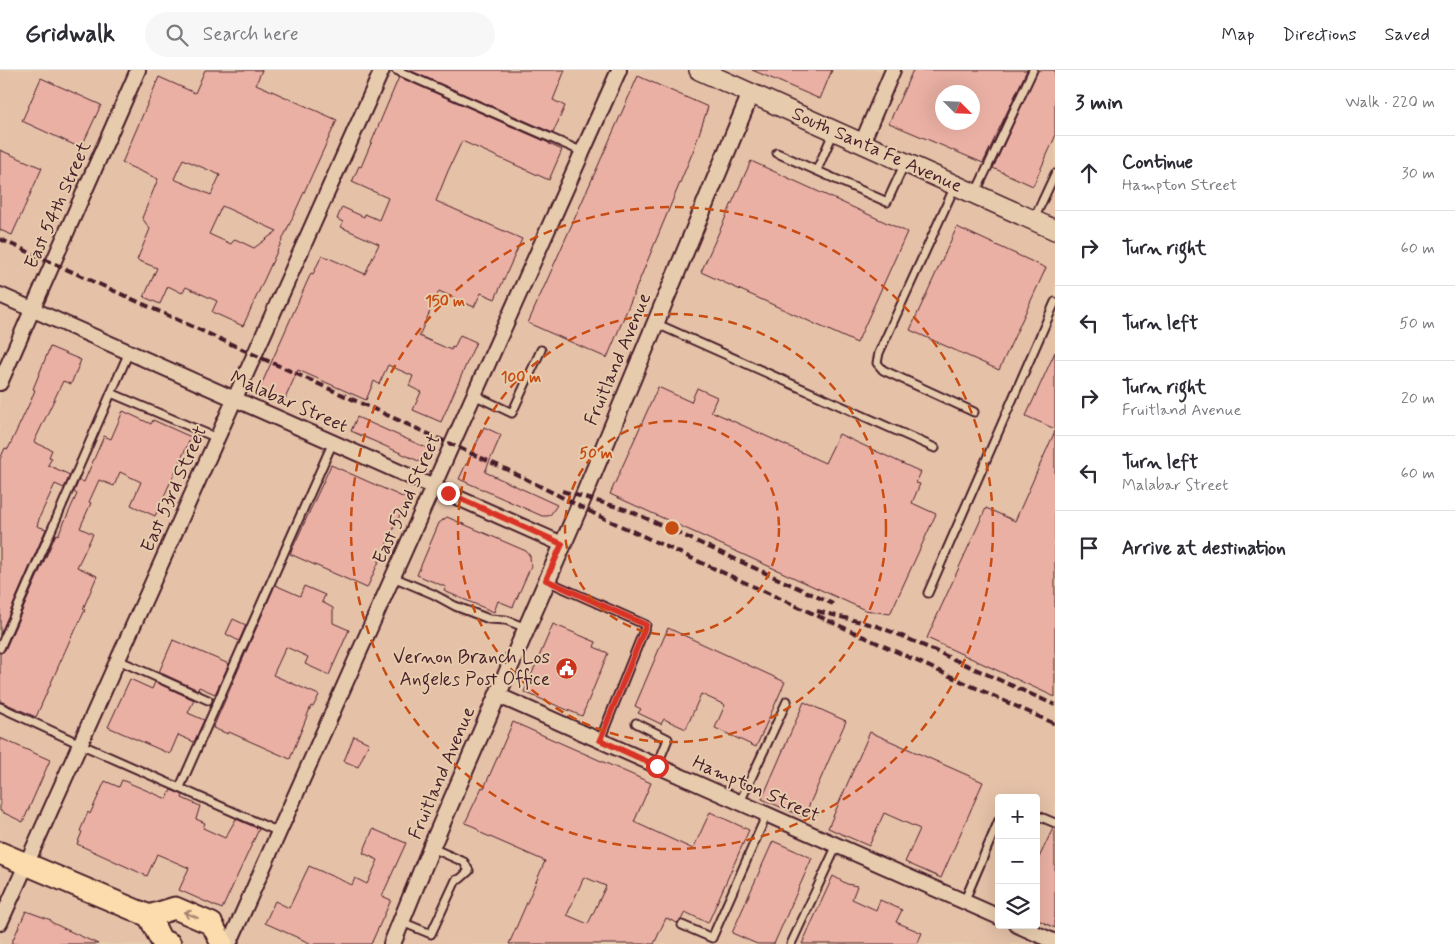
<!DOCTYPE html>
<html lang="en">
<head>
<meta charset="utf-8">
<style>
  :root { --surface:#fff; --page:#f7f7f7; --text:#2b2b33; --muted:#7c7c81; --line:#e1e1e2 }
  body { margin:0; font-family:Mynerve,sans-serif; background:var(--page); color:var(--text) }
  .controls { position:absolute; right:15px; bottom:15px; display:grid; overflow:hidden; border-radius:5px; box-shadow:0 5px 20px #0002 }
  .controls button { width:45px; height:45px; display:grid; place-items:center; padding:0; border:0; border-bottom:1px solid var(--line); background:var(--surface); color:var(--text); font:25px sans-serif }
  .compass { position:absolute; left:935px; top:15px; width:45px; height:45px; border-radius:50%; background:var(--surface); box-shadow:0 5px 20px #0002; rotate:114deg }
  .stop { position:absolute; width:15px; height:15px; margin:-11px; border:4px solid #d93025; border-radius:50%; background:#fff }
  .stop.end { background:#d93025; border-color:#fff; box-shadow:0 1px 5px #0008 }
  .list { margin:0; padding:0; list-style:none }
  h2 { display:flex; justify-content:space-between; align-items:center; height:65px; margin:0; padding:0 20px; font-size:21px }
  h2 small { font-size:16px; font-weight:400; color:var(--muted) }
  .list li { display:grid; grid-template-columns:32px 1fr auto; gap:15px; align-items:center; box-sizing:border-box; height:75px; padding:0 20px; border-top:1px solid var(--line) }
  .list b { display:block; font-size:19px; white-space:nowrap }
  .list p { margin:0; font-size:16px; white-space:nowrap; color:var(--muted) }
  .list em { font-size:16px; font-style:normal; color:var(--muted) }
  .icon { flex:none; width:28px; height:28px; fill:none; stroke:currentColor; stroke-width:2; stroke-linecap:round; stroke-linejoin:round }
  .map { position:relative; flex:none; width:1055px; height:874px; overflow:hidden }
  header { display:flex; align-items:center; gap:30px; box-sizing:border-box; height:70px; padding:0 25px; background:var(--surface); border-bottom:1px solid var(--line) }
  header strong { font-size:24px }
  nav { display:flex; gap:28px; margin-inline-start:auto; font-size:18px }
  .search { width:350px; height:45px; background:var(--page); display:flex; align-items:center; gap:12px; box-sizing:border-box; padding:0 18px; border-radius:28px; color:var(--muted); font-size:19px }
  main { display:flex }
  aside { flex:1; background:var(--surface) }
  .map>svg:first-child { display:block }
</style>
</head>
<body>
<header>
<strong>Gridwalk</strong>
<div class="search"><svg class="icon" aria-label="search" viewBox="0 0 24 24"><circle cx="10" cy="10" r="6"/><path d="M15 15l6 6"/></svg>Search here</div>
<nav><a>Map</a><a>Directions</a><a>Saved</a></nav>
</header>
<main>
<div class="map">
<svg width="1055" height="874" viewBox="0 0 1055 874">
  <rect width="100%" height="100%" fill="#e6ccad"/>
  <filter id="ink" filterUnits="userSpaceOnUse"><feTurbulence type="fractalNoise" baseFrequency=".02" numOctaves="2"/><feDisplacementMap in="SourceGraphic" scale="10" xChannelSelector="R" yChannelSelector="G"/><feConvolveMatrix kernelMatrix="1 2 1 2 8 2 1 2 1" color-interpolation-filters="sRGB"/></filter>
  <g filter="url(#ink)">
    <!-- built -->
    <path fill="#e4c1a7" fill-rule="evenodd" d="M0,0H1055V874H0ZM942,22H972V52H942ZM999,728H1036V855H999Z"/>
    <!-- building -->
    <g fill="#eab0a4" stroke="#4a1f2b" fill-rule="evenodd">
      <path d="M205,0H262L256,14L337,50L243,256L212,242L217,231L186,217L182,223L168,216L160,234L144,227L157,198L137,190L150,159L142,148L158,109L122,93L159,7L195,23ZM183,89L220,105L211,125L174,109ZM222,136L277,161L254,178L235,169L231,174L209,164Z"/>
      <polygon points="409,0 565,0 553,30 565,36 553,63"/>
      <polygon points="752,0 832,0 820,29"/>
      <path d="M913,0H1027L983,93L889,53ZM942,22H972V52H942Z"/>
      <polygon points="1038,0 1055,0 1055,67 1033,116 993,98"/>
      <polygon points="638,6 708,37 694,79 607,288 528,253"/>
      <polygon points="399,7 549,73 549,74 562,80 549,110 462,71 448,101 436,131 522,169 495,229 481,223 474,237 439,221 419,266 451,280 452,277 454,278 460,265 476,272 441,352 413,340 421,322 409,316 413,306 388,295 379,314 374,311 366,330 298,300 284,331 259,320 311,203 313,204 322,185 365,204 379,174 341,157 343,152 337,149 342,137 364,147 365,144 379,150 388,128 352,112 359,96 361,97"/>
      <polygon points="41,8 101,35 81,78 22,51"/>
      <polygon points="0,80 42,98 12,165 0,160"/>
      <polygon points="751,91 907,162 857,273 701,202"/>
      <polygon points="957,157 1046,198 999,300 910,260"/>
      <polygon points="50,277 81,290 71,314 63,311 34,372 52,380 49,387 52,388 48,395 70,405 64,418 55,414 40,446 37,456 46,459 0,565 0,389 5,378 8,379 9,377 31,330 35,320 33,319"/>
      <polygon points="1055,282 1055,359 1026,346"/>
      <polygon points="658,317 691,332 697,318 717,327 711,341 825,393 839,364 921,402 916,413 920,414 912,433 936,444 890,544 865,540 610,424"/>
      <polygon points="123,341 151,354 153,350 191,367 155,446 131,435 141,412 120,402 114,416 99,410 89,432 91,433 80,458 93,464 77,497 97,506 83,539 85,540 74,563 73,563 36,647 0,631 0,583 5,580 56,464 58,465 63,455 77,424 74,422 79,410 84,412 104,366 111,369"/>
      <polygon points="357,347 429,379 423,393 351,361"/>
      <polygon points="484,357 501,365 485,402 557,435 551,444 548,446 542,446 459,409 466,394 467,394"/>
      <polygon points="1055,361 1055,627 927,568 986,438 1015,451"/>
      <polygon points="331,395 407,429 367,518 290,484"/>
      <polygon points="447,447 526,481 530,486 531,496 513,537 498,531 494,542 444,521 446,517 417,505 439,453"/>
      <polygon points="275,515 300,526 304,516 325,525 322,532 333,538 333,553 349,560 329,605 305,594 308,587 286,577 273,605 319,625 313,637 311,636 290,689 229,662 228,664 213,658"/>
      <polygon points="233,549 246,555 239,571 226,564"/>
      <polygon points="553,554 596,572 594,577 608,583 582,646 524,622"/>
      <polygon points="668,558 785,612 756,677 715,658 725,635 701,624 686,659 664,649 661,654 638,643 641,639 635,636"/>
      <polygon points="173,570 229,594 215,624 199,617 198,620 159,602"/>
      <polygon points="130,609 152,619 155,612 194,630 188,643 204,650 194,672 178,665 170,684 108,657"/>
      <polygon points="804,632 846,651 804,747 762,729"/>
      <path d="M513,652L651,713L634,752L693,779L710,742L749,760L708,853L685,842L681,850L677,853L666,848L654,874H509L545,791L481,763L475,757L465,753L482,717L484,718ZM584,807L606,816L588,854L567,845Z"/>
      <polygon points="870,662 983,712 941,808 905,792 920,759 884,743 869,776 828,758"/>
      <polygon points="354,666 369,673 358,697 344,691"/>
      <polygon points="0,668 50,690 23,752 0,741"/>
      <polygon points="122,710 167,729 171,720 183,725 182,728 200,736 196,749 205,753 203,758 225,768 236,749 259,759 222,839 179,820 189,798 157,784 147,806 77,774 82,762 80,761 88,742 90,744 105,711 119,717"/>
      <polygon points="1053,758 1055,758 1055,858 1036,849 1036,794"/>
      <polygon points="373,759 406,773 382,826 391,830 371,874 312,874 265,853 275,831 289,838 309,796 352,815 355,808 367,814 378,790 363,783"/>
      <polygon points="773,771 812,788 774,874 757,874 732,863"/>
      <polygon points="833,806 847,814 857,816 852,829 876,840 880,830 902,840 896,852 922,863 917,874 802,874"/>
      <polygon points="26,841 51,850 51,852 63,858 98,874 11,874"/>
    </g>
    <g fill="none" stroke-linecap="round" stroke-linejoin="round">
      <defs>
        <g id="service">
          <polyline points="396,0 583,82"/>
          <polyline points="777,83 887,132 904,95"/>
          <polyline points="817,100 834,61"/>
          <polyline points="955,116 879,283 877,293 883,300 974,342"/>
          <polyline points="975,124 1033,0"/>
          <polyline points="1034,149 1055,104"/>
          <polyline points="655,253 935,378"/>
          <polyline points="111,323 217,368"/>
          <polyline points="474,325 512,343 541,280"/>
          <polyline points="393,507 433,524 455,536 489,549 506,550 526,558"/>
          <polyline points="547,511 646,555 600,670"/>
          <polyline points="928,523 1055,232"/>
          <polyline points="0,578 129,282"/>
          <polyline points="118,590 208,630"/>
          <polyline points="0,637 80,674 279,762"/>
          <polyline points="636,653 668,669 657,696"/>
          <polyline points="180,717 333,372"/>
          <polyline points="740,732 787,631"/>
          <polyline points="1036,745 1055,753"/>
          <polyline points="964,832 999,750"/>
          <polyline points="402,852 431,864 456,810 460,809 469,801 464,792 432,778"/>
          <polyline points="682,855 712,868 767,744"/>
          <polyline points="791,874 837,775"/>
        </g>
        <g id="minor">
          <polyline points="862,73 893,0"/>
          <polyline points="0,225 562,474"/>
          <polyline points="0,313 138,0"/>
          <polyline points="497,625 999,847"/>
          <polyline points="0,853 382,0"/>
          <polyline points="1017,855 1055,872"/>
          <polyline points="229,874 619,0"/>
        </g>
        <polyline id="tertiary" points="392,874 431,778 580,435 751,23"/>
        <polyline id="secondary" points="699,0 1055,160"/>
        <g id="primary">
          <polyline points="0,783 149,846 161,870 170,874"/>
          <polyline points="149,846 175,838 212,854 222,874"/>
        </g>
      </defs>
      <!-- service casing -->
      <use href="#service" stroke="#4a1f2b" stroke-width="11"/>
      <!-- minor casing -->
      <use href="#minor" stroke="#4a1f2b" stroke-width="18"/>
      <!-- tertiary casing -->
      <use href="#tertiary" stroke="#4a1f2b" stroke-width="20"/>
      <!-- secondary casing -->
      <use href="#secondary" stroke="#4a1f2b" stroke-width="22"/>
      <!-- primary casing -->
      <use href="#primary" stroke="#4a1f2b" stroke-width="25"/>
      <!-- service -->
      <use href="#service" stroke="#e6ccad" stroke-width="7"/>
      <!-- minor -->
      <use href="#minor" stroke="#e6ccad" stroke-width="14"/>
      <!-- tertiary -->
      <use href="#tertiary" stroke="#e6ccad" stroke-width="16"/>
      <!-- secondary -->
      <use href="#secondary" stroke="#e6ccad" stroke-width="19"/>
      <!-- primary -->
      <use href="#primary" stroke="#fcdcac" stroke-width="21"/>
      <!-- rail -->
      <g stroke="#4a1f2b" stroke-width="4" stroke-dasharray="8 4" stroke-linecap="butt">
        <polyline points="0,169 510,401 599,446 1055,654"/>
        <polyline points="562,421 628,440 833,534"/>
        <polyline points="817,541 877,556 902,566 1055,635"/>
      </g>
    </g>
    <!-- one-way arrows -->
    <defs><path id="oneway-shaft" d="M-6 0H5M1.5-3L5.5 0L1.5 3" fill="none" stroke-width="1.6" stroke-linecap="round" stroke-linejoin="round" transform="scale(1.25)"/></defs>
    <use stroke="#a37e6c" href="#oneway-shaft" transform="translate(191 845) rotate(-157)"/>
  </g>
  <g fill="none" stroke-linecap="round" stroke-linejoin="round" filter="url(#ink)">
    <!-- route -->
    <polyline stroke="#d93025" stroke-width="6" points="448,423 562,474 546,510 646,555 600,670 657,696"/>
  </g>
  <!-- distance rings -->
  <g fill="none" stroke="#c84d12" stroke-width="2.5" stroke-dasharray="9 6">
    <circle cx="672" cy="458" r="107"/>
    <circle cx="672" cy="458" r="214"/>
    <circle cx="672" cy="458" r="321"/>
  </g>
  <!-- icons -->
  <defs>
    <symbol id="civic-disc" viewBox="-11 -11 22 22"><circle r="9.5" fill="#c8321e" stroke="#e6ccad"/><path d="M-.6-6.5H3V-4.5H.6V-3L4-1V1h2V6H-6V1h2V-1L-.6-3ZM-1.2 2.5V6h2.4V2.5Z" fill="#fff"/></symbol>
  </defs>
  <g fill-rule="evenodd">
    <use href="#civic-disc" x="554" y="586" width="25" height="25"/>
  </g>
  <g text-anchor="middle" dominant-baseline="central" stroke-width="4" stroke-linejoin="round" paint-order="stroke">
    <!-- street labels -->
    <g font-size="19" fill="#4a1f2b" stroke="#e6ccad">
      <text transform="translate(877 80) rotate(24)">South Santa Fe Avenue</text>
      <text transform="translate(58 135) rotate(-66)">East 54th Street</text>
      <text transform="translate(618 289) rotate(-67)">Fruitland Avenue</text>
      <text transform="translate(289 332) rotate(24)">Malabar Street</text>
      <text transform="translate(174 419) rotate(-66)">East 53rd Street</text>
      <text transform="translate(407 429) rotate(-66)">East 52nd Street</text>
      <text transform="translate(442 703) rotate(-67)">Fruitland Avenue</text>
      <text transform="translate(756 719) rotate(24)">Hampton Street</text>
    </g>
    <!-- poi labels -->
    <g font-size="19" fill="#4a1f2b" stroke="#e6ccad" text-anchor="end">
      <text x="550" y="587">Vernon Branch Los<tspan x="550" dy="22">Angeles Post Office</tspan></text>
    </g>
  </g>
  <circle cx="672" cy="458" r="8" fill="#c84d12" stroke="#e6ccad" stroke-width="2.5"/>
  <g font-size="15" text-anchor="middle" font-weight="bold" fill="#c84d12" stroke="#e6ccad" stroke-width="4" stroke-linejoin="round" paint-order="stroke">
    <text x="445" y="236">150 m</text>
    <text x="521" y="312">100 m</text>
    <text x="596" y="388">50 m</text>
  </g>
</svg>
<div class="controls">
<button>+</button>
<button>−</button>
<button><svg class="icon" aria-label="layers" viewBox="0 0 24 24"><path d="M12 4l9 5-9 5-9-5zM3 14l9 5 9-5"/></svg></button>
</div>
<svg class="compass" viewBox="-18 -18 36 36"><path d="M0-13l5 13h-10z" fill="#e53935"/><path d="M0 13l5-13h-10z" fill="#7c7c81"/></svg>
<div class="stop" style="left:657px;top:696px"></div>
<div class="stop end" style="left:448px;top:423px"></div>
</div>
<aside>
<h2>3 min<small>Walk · 220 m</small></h2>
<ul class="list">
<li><svg class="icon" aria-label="ahead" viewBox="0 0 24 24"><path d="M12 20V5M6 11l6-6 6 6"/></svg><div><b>Continue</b><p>Hampton Street</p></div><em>30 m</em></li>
<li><svg class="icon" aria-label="right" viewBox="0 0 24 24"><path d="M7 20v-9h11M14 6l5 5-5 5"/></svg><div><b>Turn right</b></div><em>60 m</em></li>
<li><svg class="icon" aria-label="left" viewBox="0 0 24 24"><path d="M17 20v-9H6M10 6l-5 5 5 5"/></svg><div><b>Turn left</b></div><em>50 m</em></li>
<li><svg class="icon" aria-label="right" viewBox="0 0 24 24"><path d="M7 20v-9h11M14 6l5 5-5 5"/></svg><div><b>Turn right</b><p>Fruitland Avenue</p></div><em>20 m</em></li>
<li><svg class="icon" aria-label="left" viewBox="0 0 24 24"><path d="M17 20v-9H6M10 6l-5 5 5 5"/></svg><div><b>Turn left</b><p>Malabar Street</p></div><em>60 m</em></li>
<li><svg class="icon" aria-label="arrive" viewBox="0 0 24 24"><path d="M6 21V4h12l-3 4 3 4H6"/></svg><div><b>Arrive at destination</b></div></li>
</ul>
</aside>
</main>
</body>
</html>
